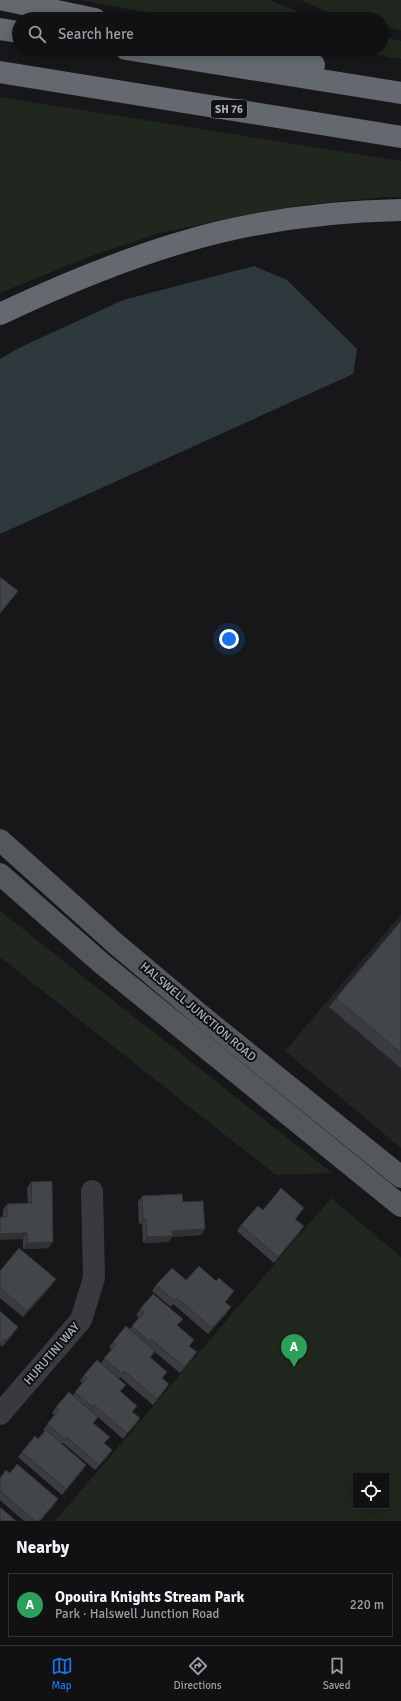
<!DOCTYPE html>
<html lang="en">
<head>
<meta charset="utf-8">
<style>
  :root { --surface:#111113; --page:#1a1a1c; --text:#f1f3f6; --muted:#9c9da0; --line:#303133; --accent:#1a73e8 }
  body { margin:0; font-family:Signika,sans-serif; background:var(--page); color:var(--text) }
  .controls { position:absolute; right:12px; bottom:12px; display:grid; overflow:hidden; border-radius:0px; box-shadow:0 2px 10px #0003 }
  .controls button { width:36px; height:36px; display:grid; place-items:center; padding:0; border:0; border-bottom:1px solid var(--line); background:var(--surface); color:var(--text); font:20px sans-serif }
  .you { position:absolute; left:229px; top:639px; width:14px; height:14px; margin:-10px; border:3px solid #fff; border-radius:50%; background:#1a73e8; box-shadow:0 0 0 6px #1a73e833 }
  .badge { display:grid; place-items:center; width:26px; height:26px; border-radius:50%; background:var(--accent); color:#fff; font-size:13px; font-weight:700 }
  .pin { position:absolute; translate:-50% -33px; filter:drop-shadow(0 1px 2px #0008) }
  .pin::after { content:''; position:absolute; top:21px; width:14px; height:12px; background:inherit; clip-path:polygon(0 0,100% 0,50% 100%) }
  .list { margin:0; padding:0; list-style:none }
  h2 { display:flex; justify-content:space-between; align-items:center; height:52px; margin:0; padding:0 16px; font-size:17px }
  h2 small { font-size:13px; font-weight:400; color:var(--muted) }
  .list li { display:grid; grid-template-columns:26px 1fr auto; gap:12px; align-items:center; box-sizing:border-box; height:64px; margin:0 8px 8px; padding:0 8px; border:1px solid var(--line); border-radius:0px }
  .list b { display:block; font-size:15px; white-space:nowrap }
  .list p { margin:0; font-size:13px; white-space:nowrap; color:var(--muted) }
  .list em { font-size:13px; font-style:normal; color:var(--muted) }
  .icon { flex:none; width:22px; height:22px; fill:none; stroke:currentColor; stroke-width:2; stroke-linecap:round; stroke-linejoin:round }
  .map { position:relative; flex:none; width:401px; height:1521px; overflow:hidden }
  .search { position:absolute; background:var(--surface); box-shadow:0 2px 10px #0003; left:12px; right:12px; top:12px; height:44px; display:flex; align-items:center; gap:10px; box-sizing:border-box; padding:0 14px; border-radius:22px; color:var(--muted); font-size:15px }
  .sheet { height:124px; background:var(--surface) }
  nav { display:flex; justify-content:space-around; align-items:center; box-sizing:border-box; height:56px; border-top:1px solid var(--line); background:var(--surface); font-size:11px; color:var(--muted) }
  nav a { display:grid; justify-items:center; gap:2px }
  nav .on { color:var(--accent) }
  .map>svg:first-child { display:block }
</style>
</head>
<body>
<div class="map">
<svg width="401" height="1521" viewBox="0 0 401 1521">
  <rect width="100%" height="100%" fill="#171719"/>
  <!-- built -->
  <polygon fill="#232426" points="401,914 401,1148 285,1051"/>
  <!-- green -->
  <g fill="#1f271f" fill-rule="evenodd">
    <polygon points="81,0 269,0 317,19 182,19"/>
    <polygon points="301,0 401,0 401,30 382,26 382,19 351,19 334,15"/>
    <polygon points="382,37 401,41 401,59 346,49 382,49"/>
    <polygon points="0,97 401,161 401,197 384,197 293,206 163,232 88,257 0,293"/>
    <polygon points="0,911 332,1173 276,1175 0,957"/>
    <path d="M331,1198L401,1257V1521H55ZM356,1476H386V1506H356Z"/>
  </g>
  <!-- water -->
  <polygon fill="#2d393d" points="254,266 287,280 357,349 353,374 0,534 0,359 19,348 123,300"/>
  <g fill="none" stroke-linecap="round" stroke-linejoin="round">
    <!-- minor -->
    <polyline stroke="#383a3e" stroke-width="22" points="0,1414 81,1320 94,1278 92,1191"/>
    <!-- major -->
    <g stroke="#54585d" stroke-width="22">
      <polyline points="0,840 116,944 204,1018 401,1177"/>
      <polyline points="0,874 100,962 401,1206"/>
    </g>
    <!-- highway -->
    <g stroke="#64696f" stroke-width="22">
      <polyline points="4,0 95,19"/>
      <polyline points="0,29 19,32"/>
      <polyline points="126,49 401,93"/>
      <polyline points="239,49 314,65"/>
      <polyline points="0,72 401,137"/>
      <path d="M0,314C72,280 155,246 233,229C288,217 345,211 401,210"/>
    </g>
  </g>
  <!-- wall -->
  <g fill="#3a3c3f">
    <polygon points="401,921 401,1068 329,1007 336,998"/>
    <polygon points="31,1182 53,1242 48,1248 23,1249 23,1239 3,1217 3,1210 7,1204 28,1203 27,1188"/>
    <polygon points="142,1196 183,1202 201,1235 172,1237 168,1242 143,1243 142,1224 139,1224 138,1202"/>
    <polygon points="263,1210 300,1214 296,1219 300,1232 274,1263 237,1231 241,1225"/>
    <polygon points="0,1271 56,1279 52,1285 23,1317 0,1298"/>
    <polygon points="186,1280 234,1291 225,1303 227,1313 208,1334 173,1304 171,1307 152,1291 156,1285"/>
    <polygon points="140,1309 178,1326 190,1346 193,1358 180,1373 155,1352 150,1358 162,1378 165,1390 153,1405 120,1377 119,1379 121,1391 133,1412 140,1418 136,1424 123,1439 98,1417 93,1423 105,1444 112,1450 108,1456 95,1470 63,1443 61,1444 82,1471 62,1495 18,1457 22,1452 38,1439 45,1431 43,1430 54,1415 52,1413 56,1407 73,1395 82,1383 80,1381 84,1375 101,1363 112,1350 109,1347 113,1342 130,1329 139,1318 136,1315"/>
    <polygon points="0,1311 14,1333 2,1347 0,1344"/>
    <polygon points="10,1473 58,1499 54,1505 40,1521 24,1521 0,1500 0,1478"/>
  </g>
  <!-- shaded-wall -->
  <g fill="#2f3133">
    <polygon points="18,591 14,597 0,614 0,613"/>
    <polygon points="143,1219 146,1219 142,1224 139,1224"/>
    <polygon points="304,1226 300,1232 274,1263 278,1257"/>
    <polygon points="205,1229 201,1235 172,1237 168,1242 143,1243 147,1237 172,1231"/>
    <polygon points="27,1233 23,1239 0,1240 0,1234"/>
    <polygon points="53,1242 48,1248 23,1249 27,1243"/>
    <polygon points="56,1279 52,1285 23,1317 27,1311"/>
    <polygon points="231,1307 227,1313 208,1334 212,1328"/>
    <polygon points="18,1327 14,1333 2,1347 6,1341"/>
    <polygon points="197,1352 193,1358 180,1373 184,1367"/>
    <polygon points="169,1384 165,1390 153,1405 157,1399"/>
    <polygon points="140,1418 136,1424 123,1439 127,1433"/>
    <polygon points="112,1450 108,1456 95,1470 99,1465"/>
    <polygon points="86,1465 82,1471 62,1495 66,1489"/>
    <polygon points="58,1499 54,1505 40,1521 39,1521"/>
  </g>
  <!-- building -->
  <g fill="#434649" stroke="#2f3133">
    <polygon points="0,577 18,591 0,613"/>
    <polygon points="401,921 401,1053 336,998"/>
    <polygon points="52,1181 53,1242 27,1243 27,1233 0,1234 0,1217 7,1217 7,1204 32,1203 31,1182"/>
    <polygon points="281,1188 304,1208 295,1219 304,1226 278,1257 241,1225 258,1206 263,1210"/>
    <polygon points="182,1194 183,1202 203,1201 205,1229 172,1231 173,1236 147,1237 146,1219 143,1219 142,1196"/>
    <polygon points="19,1248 56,1279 27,1311 0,1288 0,1271"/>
    <polygon points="199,1266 216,1281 219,1278 234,1291 225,1302 231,1307 212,1328 177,1298 175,1301 156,1285 172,1268 186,1280"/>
    <polygon points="153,1294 183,1319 177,1325 194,1340 189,1346 197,1352 184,1367 151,1339 149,1341 132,1326 144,1312 140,1309"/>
    <polygon points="0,1311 18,1327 6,1341 4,1339 0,1344"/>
    <polygon points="126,1326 155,1351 150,1357 167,1372 162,1378 169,1384 157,1399 124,1371 122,1374 104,1358 116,1345 113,1342"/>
    <polygon points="97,1360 126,1385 120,1391 137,1406 132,1412 140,1418 127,1433 94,1405 93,1407 75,1392 87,1378 84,1375"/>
    <polygon points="69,1392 98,1417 93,1423 110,1437 104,1443 112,1450 99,1465 67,1437 65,1439 47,1424 59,1410 56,1407"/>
    <polygon points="46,1430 86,1465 66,1489 22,1452 35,1436 38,1439"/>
    <polygon points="17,1464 58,1499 39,1521 35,1521 0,1491 0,1478 6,1470 10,1473"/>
    <polygon points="0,1507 16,1521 0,1521"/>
  </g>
  <g text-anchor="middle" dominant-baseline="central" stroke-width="4" stroke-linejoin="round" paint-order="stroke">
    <!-- shield labels -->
    <rect fill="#121214" stroke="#7c8188" stroke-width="1" x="211" y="100" width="36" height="18" rx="3"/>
    <g font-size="11" font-weight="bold" fill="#a9b1b9">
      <text x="229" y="109">SH 76</text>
    </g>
    <!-- street labels -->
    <g font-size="12" fill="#a9b1b9" stroke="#121214">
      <text transform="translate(198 1012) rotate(40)">HALSWELL JUNCTION ROAD</text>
      <text transform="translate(52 1354) rotate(-49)">HURUTINI WAY</text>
    </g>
  </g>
</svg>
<div class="controls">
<button><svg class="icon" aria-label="locate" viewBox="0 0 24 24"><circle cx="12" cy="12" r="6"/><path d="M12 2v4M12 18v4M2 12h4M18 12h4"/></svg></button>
</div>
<div class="you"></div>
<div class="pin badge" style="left:294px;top:1367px;background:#2e9e5b">A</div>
<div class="search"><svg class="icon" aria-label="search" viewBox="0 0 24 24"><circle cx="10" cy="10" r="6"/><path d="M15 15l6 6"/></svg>Search here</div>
</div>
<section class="sheet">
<h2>Nearby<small></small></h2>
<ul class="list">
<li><span class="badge" style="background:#2e9e5b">A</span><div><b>Opouira Knights Stream Park</b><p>Park · Halswell Junction Road</p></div><em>220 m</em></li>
</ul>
</section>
<nav>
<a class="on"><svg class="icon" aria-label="map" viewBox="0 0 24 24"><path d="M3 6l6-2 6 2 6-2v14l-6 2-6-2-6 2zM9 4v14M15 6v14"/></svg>Map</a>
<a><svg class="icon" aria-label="directions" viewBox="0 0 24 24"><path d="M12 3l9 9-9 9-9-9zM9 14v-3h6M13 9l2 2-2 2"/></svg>Directions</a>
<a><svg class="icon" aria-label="saved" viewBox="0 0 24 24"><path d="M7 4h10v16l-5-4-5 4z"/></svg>Saved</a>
</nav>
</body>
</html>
